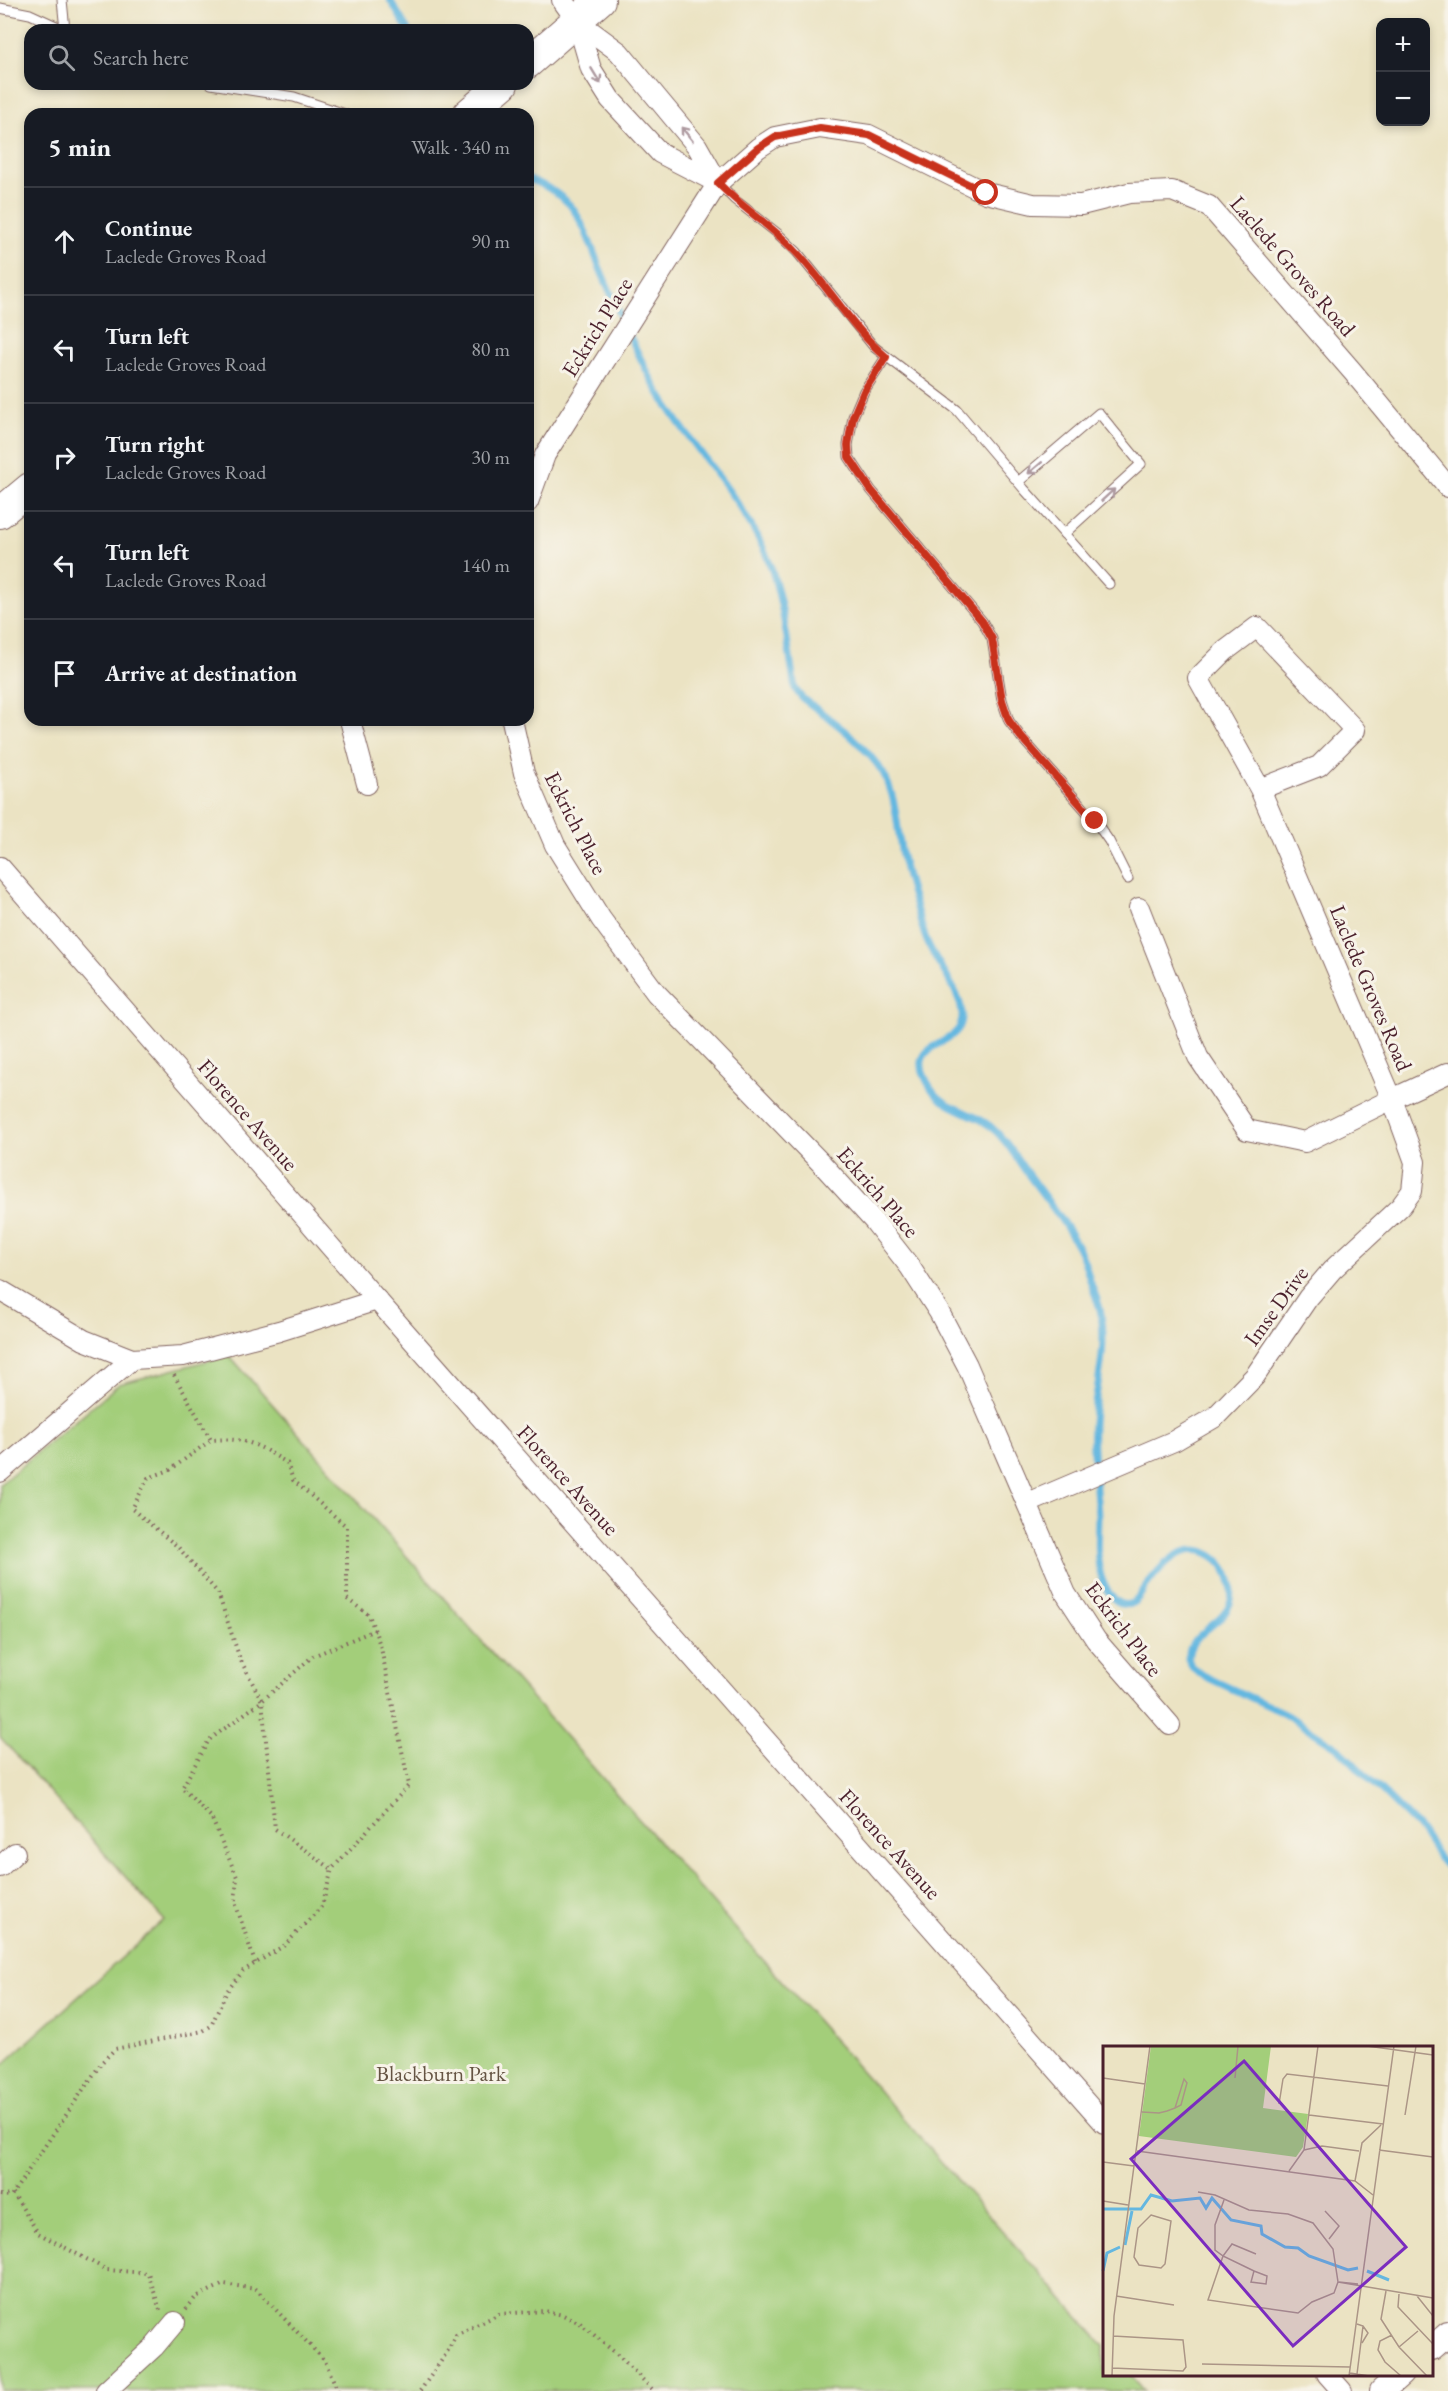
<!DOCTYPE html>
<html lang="en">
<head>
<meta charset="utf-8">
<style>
  :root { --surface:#171b24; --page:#242831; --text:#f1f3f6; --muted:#9ea1a6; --line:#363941 }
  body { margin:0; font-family:"EB Garamond",serif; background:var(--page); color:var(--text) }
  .controls { position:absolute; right:18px; top:18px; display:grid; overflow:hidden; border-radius:12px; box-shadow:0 3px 9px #0003 }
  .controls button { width:54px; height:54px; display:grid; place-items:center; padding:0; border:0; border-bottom:2px solid var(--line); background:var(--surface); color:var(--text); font:30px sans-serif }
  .stop { position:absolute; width:18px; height:18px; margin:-14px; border:4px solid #c8321e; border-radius:50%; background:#fff }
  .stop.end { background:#c8321e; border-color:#fff; box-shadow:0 2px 6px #0008 }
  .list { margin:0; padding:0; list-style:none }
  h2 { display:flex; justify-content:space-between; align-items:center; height:78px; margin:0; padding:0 24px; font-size:26px }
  h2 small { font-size:20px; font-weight:400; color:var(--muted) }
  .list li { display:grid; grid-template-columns:39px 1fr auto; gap:18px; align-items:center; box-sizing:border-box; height:108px; padding:0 24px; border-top:2px solid var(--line) }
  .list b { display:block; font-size:22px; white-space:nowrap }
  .list p { margin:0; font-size:20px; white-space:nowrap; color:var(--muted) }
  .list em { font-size:20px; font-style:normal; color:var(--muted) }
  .icon { flex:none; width:33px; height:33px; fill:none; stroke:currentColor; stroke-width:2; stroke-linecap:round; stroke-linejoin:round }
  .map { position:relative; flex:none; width:1448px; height:2391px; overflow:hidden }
  .search { position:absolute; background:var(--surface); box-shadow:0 3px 9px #0003; left:24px; top:24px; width:510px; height:66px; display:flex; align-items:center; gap:15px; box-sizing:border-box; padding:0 21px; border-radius:18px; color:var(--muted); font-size:22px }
  .panel { position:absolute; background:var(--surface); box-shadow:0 3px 9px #0003; left:24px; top:108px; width:510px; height:618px; border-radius:18px }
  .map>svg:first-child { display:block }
</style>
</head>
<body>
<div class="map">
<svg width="1448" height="2391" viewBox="0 0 1448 2391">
  <rect width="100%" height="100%" fill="#f7f3e8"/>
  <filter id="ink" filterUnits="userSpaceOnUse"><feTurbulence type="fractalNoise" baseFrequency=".0167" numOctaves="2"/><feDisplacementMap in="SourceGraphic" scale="12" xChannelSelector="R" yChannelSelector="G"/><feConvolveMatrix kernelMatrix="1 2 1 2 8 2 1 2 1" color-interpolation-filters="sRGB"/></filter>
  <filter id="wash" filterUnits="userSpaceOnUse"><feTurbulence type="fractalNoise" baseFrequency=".008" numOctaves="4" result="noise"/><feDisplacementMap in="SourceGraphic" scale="24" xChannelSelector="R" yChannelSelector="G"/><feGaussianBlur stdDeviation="1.35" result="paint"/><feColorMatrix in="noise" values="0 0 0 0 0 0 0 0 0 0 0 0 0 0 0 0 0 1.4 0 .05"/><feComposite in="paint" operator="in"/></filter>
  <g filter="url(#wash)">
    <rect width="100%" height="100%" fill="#ebe3c3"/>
    <!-- green -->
    <polygon fill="#a3ce7a" stroke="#767652" stroke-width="1.5" points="229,1355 1104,2346 1104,2374 1130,2375 1144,2391 0,2391 0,2067 164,1920 0,1737 0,1484 119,1384"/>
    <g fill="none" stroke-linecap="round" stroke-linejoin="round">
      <!-- stream -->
      <g stroke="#64b7e0" stroke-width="7">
        <polyline points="390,0 408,30"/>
        <path d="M528,179C543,184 559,193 570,205C585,224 592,249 601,271C618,309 634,349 655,386C688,444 737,490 765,552C782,590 788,647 795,689L802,698C831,720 864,742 883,773C898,799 897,833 903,861C909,886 917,912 925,936C933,961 964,993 962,1018C960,1050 899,1039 931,1088C945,1110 972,1111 990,1126C1007,1140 1017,1160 1030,1177C1047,1200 1065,1222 1078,1247C1085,1259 1088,1276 1093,1289C1096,1297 1100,1306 1101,1314C1107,1346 1098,1379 1094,1411C1090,1445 1096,1480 1098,1515C1098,1536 1095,1559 1102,1579C1106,1591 1119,1612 1134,1602C1139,1599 1143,1590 1146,1586C1160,1567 1183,1540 1209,1554C1231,1565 1240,1597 1223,1615C1210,1630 1189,1636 1188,1659L1192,1667L1202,1675L1284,1713L1338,1748L1418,1827L1440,1860L1448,1868"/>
      </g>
    </g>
  </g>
  <g filter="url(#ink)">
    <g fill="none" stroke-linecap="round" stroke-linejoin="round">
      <defs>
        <g id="service">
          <polyline points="62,0 65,30"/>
          <polyline points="0,8 30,14 65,30"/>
          <polyline points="211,84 294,97 345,114"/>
          <polyline points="718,183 735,200 777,233 797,252 874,347 957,410 1024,489 1109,584"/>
          <polyline points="886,357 864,391 853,417 848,445 849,457 871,490 982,621 992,639 1002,700 1009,721 1021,737 1095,821 1109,841 1128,879"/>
          <polyline points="1018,482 1099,413 1141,464 1064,534"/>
        </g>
        <g id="minor">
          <polyline points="562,0 577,21 619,52 697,146 718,183"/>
          <polyline points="577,21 591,69 610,99 660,153 718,183"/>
          <polyline points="528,502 545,455 718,183 758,148 775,137 820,128 869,135 986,193 1033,204 1081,205 1129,193 1172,191 1209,206 1353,372 1448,487"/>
          <polyline points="350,720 367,784"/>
          <polyline points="512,720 524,773 555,845 601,919 656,993 821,1163 874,1221 910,1267 939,1312 967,1365 1066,1594 1096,1640 1170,1725"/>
          <polyline points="0,867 377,1300 1104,2123"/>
          <polyline points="1139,908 1198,1057 1247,1130 1305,1142 1392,1099 1260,789 1319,766 1355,730 1257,627 1225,651 1198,678 1260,789"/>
          <polyline points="0,1290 84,1340 132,1359"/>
          <polyline points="0,1472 132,1359 183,1356 279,1331 377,1300"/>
          <polyline points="1028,1503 1174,1441 1215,1417 1255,1376 1308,1298 1332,1270 1401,1206 1412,1191 1415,1162 1392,1099 1448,1073"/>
          <polyline points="0,1867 15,1853"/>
          <polyline points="1327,2374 1342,2391"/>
          <polyline points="106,2391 154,2347 175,2322"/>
        </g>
        <g id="tertiary">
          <polyline points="1432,2348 1448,2334"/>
          <polyline points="1382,2391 1401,2374"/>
        </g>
        <g id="primary">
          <polyline points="528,63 600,0"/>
          <polyline points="468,114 503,84"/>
          <polyline points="0,513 30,488"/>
        </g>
      </defs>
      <!-- service casing -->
      <use href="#service" stroke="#826460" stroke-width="11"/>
      <!-- minor casing -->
      <use href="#minor" stroke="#826460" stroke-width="22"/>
      <!-- tertiary casing -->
      <use href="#tertiary" stroke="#826460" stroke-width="26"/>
      <!-- primary casing -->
      <use href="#primary" stroke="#826460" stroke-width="32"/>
      <!-- path -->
      <g stroke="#826460" stroke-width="4" stroke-dasharray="1.5 4.5" stroke-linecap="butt">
        <path d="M174,1375L211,1440C247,1437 258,1445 287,1463L293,1480L347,1527V1599L369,1615L381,1648L409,1785L332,1869"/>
        <polyline points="255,1963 235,1902 237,1877 211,1817 182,1788 209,1740 262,1701 313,1656 375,1630"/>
        <polyline points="13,2193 38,2233 107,2270 148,2273 160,2310"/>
        <polyline points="0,2195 11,2196 102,2062 115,2049 203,2031 211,2026 227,1991 243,1971 285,1945 322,1906 332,1869 275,1829 262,1701 240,1659 218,1593 178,1547 132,1509 148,1478 170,1470 211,1440"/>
        <polyline points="186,2309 196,2297 224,2284 256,2289 325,2361 338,2391"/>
        <polyline points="420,2391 446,2354 456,2335 499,2314 545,2311 563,2315 580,2323 620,2357 654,2391"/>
      </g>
      <!-- service -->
      <use href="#service" stroke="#fff" stroke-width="9"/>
      <!-- minor -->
      <use href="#minor" stroke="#fff" stroke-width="20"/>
      <!-- tertiary -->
      <use href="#tertiary" stroke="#fff" stroke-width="24"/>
      <!-- primary -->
      <use href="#primary" stroke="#fff" stroke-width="30"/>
    </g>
    <!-- one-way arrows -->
    <defs><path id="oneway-shaft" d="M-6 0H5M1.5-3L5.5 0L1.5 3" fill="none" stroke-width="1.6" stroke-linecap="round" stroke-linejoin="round" transform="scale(1.5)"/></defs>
    <g stroke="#ae9aa0">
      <use href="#oneway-shaft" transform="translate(596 76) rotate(59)"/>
      <use href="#oneway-shaft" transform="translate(687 134) rotate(-129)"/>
      <use href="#oneway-shaft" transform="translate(1035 468) rotate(140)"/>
      <use href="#oneway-shaft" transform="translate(1108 495) rotate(-42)"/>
    </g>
  </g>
  <g fill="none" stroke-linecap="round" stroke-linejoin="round" filter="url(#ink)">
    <!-- route -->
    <path stroke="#c8321e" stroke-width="8" d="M986,193L869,135L820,128L775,137L758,148L718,183C742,208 772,226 795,251C827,284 850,326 886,357L864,391L853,417L848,445L849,457L871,490L982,621L992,639L1002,700L1009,721L1021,737L1095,821"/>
  </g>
  <g text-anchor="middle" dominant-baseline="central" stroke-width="6" stroke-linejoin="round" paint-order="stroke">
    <!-- street labels -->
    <g font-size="22" fill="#4a1f2b" stroke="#f7f3e8">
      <text transform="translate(1293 266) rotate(49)">Laclede Groves Road</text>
      <text transform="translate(597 327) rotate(-58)">Eckrich Place</text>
      <text transform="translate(576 823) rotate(63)">Eckrich Place</text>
      <text transform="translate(1371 988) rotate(67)">Laclede Groves Road</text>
      <text transform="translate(248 1115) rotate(49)">Florence Avenue</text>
      <text transform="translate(878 1192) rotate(49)">Eckrich Place</text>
      <text transform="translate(1276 1306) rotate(-54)">Imse Drive</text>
      <text transform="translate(568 1480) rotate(48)">Florence Avenue</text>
      <text transform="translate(1124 1629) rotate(53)">Eckrich Place</text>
      <text transform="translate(890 1844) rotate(48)">Florence Avenue</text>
    </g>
    <!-- park labels -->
    <g font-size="22" fill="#655443" stroke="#f7f3e8">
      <text x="441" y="2073">Blackburn Park</text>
    </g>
  </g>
  <!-- overview -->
  <g transform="translate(1103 2046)">
    <rect width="330" height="330" fill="#ebe3c3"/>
    <path d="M48,0H168L160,62L205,68L200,101L193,111L36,90Z" fill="#a3ce7a"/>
    <path fill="none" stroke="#64b7e0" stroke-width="3" d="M0,163H38L48,149L69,155L97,152L103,162L109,152L128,174L158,180L159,188L182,201L195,202L206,210L245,224L255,222M22,199L29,165M0,225L4,207L17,201M264,225L286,234"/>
    <path fill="none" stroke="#ab9586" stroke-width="1.5" d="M264,0L330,9M0,32L42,38M132,32L135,0M176,58L180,33L184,28L285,40M39,66L56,67L64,65L72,62L78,59L84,37L81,33L72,62M206,69L280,78M302,69L313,0M201,104L219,100L256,105M276,104L330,111M34,105L252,135L270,149M0,116L31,120M186,125L201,104L215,0M252,135L259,97L278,79M95,146L112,149L146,164L185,168L210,177L230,203L235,236L231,247L209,256L195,267L105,254L120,210L112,204V179L121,154M0,155L25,159M222,165L236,180L226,193M48,169L68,175L62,218L58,222L36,219L31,211L35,182ZM151,225L164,230L163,238L148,236L151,225L120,210L129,198L153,208M235,236L330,252M236,236L255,238M283,245L278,273L296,301L324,330M296,248L295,261L330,298M13,250L71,259M314,250L330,270M289,289L277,295L275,304L282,316L298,330M259,297L265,287L260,280M296,301L315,285M99,318L247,321M9,322L80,325L83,321L80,294L10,290M247,327L266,330M254,328L260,280L254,278M9,330L11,270L47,0M246,330L291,0"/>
    <path fill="#7b2cbf" fill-opacity="0.15" stroke="#7b2cbf" stroke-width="3" d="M141,15L303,201L190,300L28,113Z"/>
    <rect width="330" height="330" fill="none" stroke="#4a1f2b" stroke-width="3"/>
  </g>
</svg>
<div class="controls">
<button>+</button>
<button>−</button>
</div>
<div class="stop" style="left:986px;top:193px"></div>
<div class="stop end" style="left:1095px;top:821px"></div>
<div class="search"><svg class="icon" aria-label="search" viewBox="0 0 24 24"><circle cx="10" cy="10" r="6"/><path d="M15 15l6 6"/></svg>Search here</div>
<section class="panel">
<h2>5 min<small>Walk · 340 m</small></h2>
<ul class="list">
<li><svg class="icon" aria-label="ahead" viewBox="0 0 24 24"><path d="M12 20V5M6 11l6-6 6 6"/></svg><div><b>Continue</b><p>Laclede Groves Road</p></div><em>90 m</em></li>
<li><svg class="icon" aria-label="left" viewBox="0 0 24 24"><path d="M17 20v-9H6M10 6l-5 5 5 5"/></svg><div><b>Turn left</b><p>Laclede Groves Road</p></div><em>80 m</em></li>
<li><svg class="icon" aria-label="right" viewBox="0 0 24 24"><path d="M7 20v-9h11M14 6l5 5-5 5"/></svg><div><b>Turn right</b><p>Laclede Groves Road</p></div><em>30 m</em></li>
<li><svg class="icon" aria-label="left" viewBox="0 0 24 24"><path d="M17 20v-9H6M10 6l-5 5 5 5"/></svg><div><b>Turn left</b><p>Laclede Groves Road</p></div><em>140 m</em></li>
<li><svg class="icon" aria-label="arrive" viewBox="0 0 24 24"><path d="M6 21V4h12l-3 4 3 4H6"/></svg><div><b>Arrive at destination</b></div></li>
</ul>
</section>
</div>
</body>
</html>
